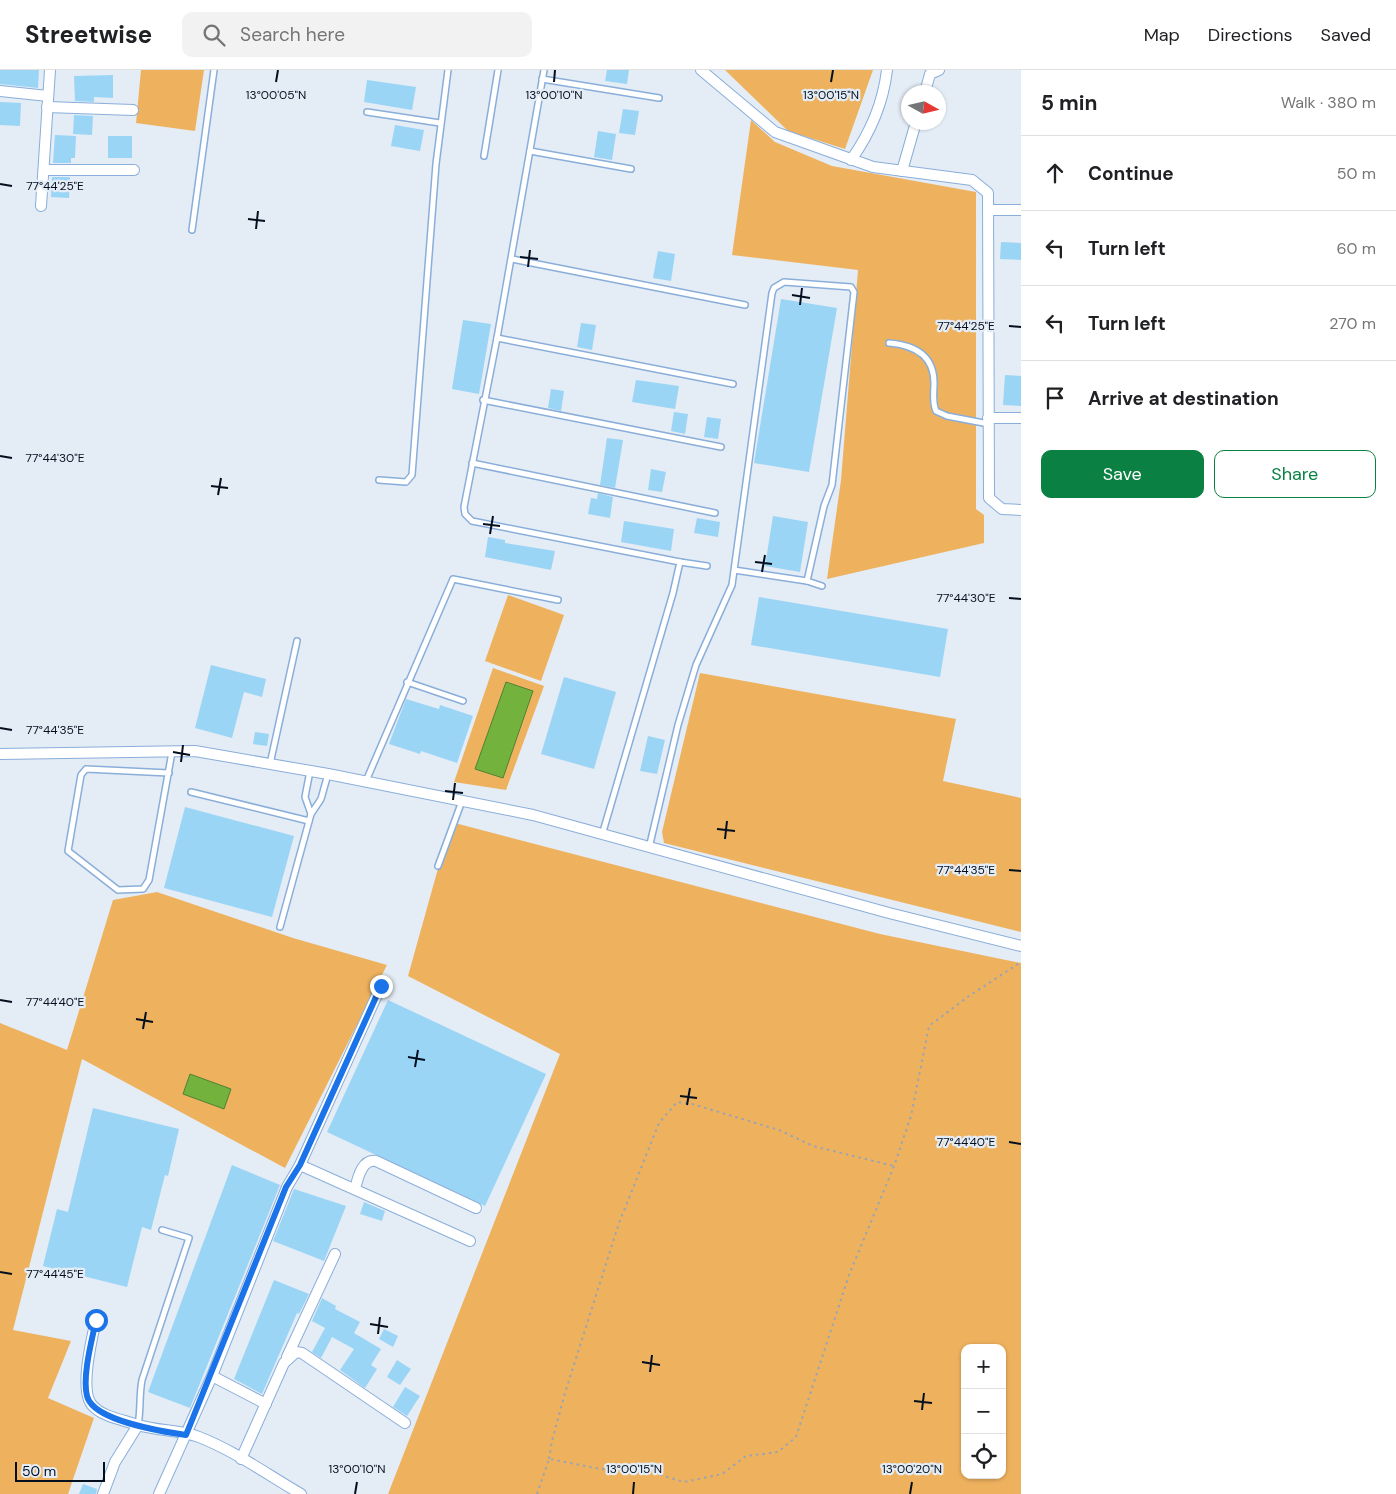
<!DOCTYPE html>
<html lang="en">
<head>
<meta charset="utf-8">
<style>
  :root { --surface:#fff; --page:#f2f2f2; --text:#202124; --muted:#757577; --line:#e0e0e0; --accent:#0b8043 }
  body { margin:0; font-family:"DM Sans",sans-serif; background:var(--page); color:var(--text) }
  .controls { position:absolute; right:15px; bottom:15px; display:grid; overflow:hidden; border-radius:10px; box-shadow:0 1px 4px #0004 }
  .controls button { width:45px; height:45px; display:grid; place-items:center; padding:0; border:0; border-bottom:1px solid var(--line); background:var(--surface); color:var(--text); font:25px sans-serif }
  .compass { position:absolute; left:901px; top:15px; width:45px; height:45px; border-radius:50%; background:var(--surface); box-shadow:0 1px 4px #0004; rotate:98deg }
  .scale { position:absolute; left:15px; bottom:12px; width:90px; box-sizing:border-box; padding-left:5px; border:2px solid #030f1f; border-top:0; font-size:14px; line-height:18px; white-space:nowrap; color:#030f1f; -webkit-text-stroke:4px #e4ecf5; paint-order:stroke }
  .stop { position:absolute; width:15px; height:15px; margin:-11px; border:4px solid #1a73e8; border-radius:50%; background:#fff }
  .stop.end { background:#1a73e8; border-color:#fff; box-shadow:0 1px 5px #0008 }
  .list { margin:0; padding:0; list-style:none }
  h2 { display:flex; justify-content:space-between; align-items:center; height:65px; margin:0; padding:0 20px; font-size:21px }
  h2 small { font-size:16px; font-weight:400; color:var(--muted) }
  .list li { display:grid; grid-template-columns:32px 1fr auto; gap:15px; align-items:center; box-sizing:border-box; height:75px; padding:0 20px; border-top:1px solid var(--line) }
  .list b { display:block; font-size:19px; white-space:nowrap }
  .list em { font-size:16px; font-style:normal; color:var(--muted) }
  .actions { display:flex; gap:10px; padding:15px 20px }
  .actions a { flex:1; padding:11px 0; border:1px solid var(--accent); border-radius:10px; text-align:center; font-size:18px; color:var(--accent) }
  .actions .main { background:var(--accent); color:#fff }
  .icon { flex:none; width:28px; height:28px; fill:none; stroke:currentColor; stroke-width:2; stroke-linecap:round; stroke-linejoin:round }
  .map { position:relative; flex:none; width:1021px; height:1424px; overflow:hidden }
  header { display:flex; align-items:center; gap:30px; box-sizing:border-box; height:70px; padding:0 25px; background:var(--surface); border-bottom:1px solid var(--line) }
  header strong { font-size:24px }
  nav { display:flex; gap:28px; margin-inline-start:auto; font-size:18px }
  .search { width:350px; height:45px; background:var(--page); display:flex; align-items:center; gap:12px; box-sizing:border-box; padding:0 18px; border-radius:10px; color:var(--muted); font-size:19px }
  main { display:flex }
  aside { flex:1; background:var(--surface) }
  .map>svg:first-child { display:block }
</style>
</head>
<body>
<header>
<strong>Streetwise</strong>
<div class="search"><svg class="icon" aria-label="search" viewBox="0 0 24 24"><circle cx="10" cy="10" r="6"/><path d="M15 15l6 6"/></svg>Search here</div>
<nav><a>Map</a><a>Directions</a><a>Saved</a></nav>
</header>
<main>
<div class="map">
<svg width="1021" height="1424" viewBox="0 0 1021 1424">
  <rect width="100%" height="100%" fill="#e4ecf5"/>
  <!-- green -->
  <g fill="#eeb25f" fill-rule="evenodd">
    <polygon points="141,0 204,0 195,61 136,53"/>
    <polygon points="725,0 873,0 845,79 788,61"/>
    <polygon points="751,50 775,72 832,96 976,122 976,439 984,445 984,473 827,509 841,410 858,200 732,185"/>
    <polygon points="508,525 564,545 541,611 485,591"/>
    <polygon points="493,598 544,616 506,720 454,712"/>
    <polygon points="700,603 956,649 943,711 1021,728 1021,862 664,773 662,762"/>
    <path d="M451,752L880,864L1021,893V1424H388L560,984L408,906ZM965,1278H1002V1405H965Z"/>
    <polygon points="157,822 293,868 387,895 285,1098 82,989 13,1260 71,1271 48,1328 94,1348 68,1424 0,1424 0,953 67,980 113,830"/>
  </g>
  <!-- water -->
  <g fill="#72b23d" stroke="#518134">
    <polygon points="506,612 533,621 503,708 475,699"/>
    <polygon points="190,1004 231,1019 224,1039 183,1024"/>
  </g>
  <!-- building -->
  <g fill="#9bd5f6">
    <polygon points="0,0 39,0 38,18 0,14"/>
    <polygon points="607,0 629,0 627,14 605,11"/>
    <polygon points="113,5 113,28 94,27 94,32 75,31 74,6"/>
    <polygon points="367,10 416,17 412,40 364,32"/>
    <polygon points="0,32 21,33 20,56 0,55"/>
    <polygon points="623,39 639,41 635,65 619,63"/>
    <polygon points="74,45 93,46 92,65 73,64"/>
    <polygon points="395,55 424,60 420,81 391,76"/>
    <polygon points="598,61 616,64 612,90 594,87"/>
    <polygon points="55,65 76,66 75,88 71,88 71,93 53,93"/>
    <rect x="108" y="66" width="24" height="22"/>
    <polygon points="52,107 70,107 69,128 51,127"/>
    <polygon points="1001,172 1021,173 1021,190 1000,189"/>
    <polygon points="658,181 675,184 671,211 653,208"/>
    <polygon points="781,229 837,238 809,402 754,393"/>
    <polygon points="463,250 491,254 479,324 452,319"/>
    <polygon points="581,253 596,255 592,280 577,277"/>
    <polygon points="1005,305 1021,306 1021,336 1003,335"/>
    <polygon points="636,310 679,316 675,339 632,332"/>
    <polygon points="551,319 564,321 561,341 548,338"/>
    <polygon points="674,342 688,344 685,364 671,361"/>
    <polygon points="707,347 721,349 718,369 704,367"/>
    <polygon points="607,368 623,370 615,418 600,415"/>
    <polygon points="651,399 666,402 662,422 648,420"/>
    <polygon points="598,423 613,427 610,448 588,444 591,428 597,429"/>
    <polygon points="773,446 808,452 800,502 765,496"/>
    <polygon points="697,448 720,452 718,467 694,463"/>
    <polygon points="624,451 674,459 671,481 621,472"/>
    <polygon points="488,467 505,470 505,473 555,481 551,500 485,487"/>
    <polygon points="759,527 948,559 940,607 751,575"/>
    <polygon points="211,595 266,609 262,627 244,622 232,668 195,658"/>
    <polygon points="564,607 616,622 594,699 541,684"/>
    <polygon points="406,629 439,639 440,635 473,646 457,693 421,681 420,684 389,674"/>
    <polygon points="255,662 269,664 267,676 253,674"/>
    <polygon points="648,666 665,670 657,704 640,701"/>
    <polygon points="185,737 294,766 272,847 164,818"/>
    <polygon points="388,930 546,1004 485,1136 327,1062"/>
    <polygon points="93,1038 179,1059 168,1106 165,1105 151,1160 142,1157 127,1217 43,1196 57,1139 68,1142"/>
    <polygon points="232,1095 280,1115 190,1338 148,1322"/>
    <polygon points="294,1119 346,1136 324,1191 273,1171"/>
    <polygon points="364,1132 385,1141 382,1151 360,1144"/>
    <polygon points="274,1210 309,1224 299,1244 297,1243 262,1324 234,1309"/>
    <polygon points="322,1228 336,1236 335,1239 360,1252 354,1263 381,1279 371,1295 377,1299 365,1318 340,1300 354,1279 332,1267 321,1288 312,1282 325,1258 312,1251"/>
    <polygon points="384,1259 398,1266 393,1277 379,1269"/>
    <polygon points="397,1290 411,1299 400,1315 387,1307"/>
    <polygon points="405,1317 420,1326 407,1346 393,1337"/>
    <polygon points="83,1414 97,1419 96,1424 79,1424"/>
  </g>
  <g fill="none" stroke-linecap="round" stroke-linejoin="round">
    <defs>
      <g id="service">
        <polyline points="544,0 497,268 464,437 465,444 472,451 680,492 673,523 602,765"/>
        <polyline points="542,9 659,28"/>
        <polyline points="367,42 440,53"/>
        <polyline points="530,81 631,99"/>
        <polyline points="484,86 498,0"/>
        <polyline points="192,160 214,0"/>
        <polyline points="512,189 745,235"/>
        <polyline points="497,268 733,314"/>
        <path d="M889,273C914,275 934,285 934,313C934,322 932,332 936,341L947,346L989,354"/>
        <polyline points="483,330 721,377"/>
        <polyline points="472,393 715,443"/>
        <polyline points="379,410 406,412 412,405 436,94 448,0"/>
        <polyline points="680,492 707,496"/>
        <polyline points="807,511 822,516"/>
        <polyline points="407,612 463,631"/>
        <polyline points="270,694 297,571"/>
        <polyline points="310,701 305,727 311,744 321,729 328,704"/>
        <polyline points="169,703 86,699 81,705 68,781 118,820 143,819 149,810 172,682"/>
        <polyline points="366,711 453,509 558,530"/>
        <polyline points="191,722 309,751"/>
        <polyline points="649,778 678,655 696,595 732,515 772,223 774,218 784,212 851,217 854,222 832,415 824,436 807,511 734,500"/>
        <polyline points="438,796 462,731"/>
        <polyline points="280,857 311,744"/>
        <path d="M138,1355C141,1340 139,1325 142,1310L189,1168L162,1160"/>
      </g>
      <g id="minor">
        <polyline points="701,0 775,62 873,97 972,110 988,123 989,428 1002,439 1021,440"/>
        <polyline points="0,21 48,26"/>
        <polyline points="925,22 930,4 939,0"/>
        <polyline points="47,37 133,40"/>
        <path d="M851,90C871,62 883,34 887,0"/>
        <polyline points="44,100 134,100"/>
        <polyline points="902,101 916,52"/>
        <polyline points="41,136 50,0"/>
        <polyline points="988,140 1021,140"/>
        <polyline points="988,348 1021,348"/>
        <polyline points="0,684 195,681 328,704 533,745 889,843 1021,876"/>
        <polyline points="300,1095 381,916"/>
        <path d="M355,1119C358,1107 362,1089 376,1091L476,1138"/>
        <path d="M96,1250C92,1268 79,1320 92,1335C102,1347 124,1350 138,1355"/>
        <polyline points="287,1287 335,1184"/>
        <polyline points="212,1306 266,1334"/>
        <polyline points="241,1389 284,1293 296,1282 302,1283 405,1353"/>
        <path d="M103,1424L115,1392L138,1355C158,1361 181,1360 199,1367C235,1381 268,1405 301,1424"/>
        <polyline points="159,1424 212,1306 287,1117 300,1095 470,1171"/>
      </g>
    </defs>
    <!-- service casing -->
    <use href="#service" stroke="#8aaeda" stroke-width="8"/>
    <!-- minor casing -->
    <use href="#minor" stroke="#8aaeda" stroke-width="12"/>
    <!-- path -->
    <g stroke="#9ba4b0" stroke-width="2" stroke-dasharray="2.5 4" stroke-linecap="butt">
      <polyline points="549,1389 552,1371 565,1323 619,1153 659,1053 677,1032 692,1034 779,1060 813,1076 894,1096"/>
      <polyline points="537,1424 549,1389 601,1399 648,1401 684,1412 722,1404 746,1386 778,1382 796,1367 849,1205 894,1096 911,1046 929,956 969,926 1021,892"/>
    </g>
    <!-- service -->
    <use href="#service" stroke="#fff" stroke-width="5"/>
    <!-- minor -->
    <use href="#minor" stroke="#fff" stroke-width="10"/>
  </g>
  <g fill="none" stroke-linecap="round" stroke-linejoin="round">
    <!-- route -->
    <path stroke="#1a73e8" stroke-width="6" d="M96,1250C92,1270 82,1306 87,1326C93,1351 165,1362 186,1365L286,1117L300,1095L381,916"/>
  </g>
  <!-- ticks -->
  <path fill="none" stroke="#030f1f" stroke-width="2" d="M276,12L278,0M554,12L555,0M831,12L833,0M0,114L12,116M248,149L265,151M256,159L258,141M520,187L538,189M528,197L530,180M792,225L810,228M800,235L802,218M1009,256L1021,257M0,386L12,388M211,416L228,418M218,425L221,408M483,454L500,456M490,464L493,446M755,492L772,494M762,502L765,485M1009,528L1021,529M0,658L12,660M173,682L190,685M181,692L183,675M445,721L463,723M453,730L455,713M717,759L735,761M725,769L727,751M1009,800L1021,801M0,930L12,932M136,949L153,952M143,959L146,942M408,987L425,990M415,997L418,980M680,1026L697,1028M687,1035L690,1018M1009,1072L1021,1074M0,1202L12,1204M370,1254L388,1257M378,1264L380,1247M642,1292L660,1295M650,1302L652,1285M914,1331L932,1333M922,1340L924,1323M355,1424L357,1412M633,1424L634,1412M910,1424L912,1412"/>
  <g font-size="12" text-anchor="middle" fill="#030f1f" stroke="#e4ecf5" stroke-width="4.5" stroke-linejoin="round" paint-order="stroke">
    <text x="276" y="29">13°00'05"N</text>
    <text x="554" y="29">13°00'10"N</text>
    <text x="831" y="29">13°00'15"N</text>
    <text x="55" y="120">77°44'25"E</text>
    <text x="966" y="260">77°44'25"E</text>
    <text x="55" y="392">77°44'30"E</text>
    <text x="966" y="532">77°44'30"E</text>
    <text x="55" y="664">77°44'35"E</text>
    <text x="966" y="804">77°44'35"E</text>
    <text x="55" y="936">77°44'40"E</text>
    <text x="966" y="1076">77°44'40"E</text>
    <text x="55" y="1208">77°44'45"E</text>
    <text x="357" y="1403">13°00'10"N</text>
    <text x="634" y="1403">13°00'15"N</text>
    <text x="912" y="1403">13°00'20"N</text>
  </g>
</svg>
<div class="controls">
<button>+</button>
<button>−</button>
<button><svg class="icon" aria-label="locate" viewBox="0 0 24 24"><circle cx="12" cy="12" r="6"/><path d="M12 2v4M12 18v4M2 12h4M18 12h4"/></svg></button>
</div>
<svg class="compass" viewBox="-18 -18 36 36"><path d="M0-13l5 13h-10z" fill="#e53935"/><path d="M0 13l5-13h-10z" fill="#757577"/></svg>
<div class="scale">50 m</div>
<div class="stop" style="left:96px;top:1250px"></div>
<div class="stop end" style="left:381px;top:916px"></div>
</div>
<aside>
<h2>5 min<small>Walk · 380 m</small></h2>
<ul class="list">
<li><svg class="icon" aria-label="ahead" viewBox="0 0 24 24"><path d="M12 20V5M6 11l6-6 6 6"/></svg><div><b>Continue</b></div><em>50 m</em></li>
<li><svg class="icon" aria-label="left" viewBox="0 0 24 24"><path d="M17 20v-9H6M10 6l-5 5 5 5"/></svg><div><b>Turn left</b></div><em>60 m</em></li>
<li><svg class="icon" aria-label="left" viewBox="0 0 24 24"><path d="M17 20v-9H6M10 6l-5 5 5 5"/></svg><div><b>Turn left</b></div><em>270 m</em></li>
<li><svg class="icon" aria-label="arrive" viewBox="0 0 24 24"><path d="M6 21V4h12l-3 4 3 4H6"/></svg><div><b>Arrive at destination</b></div></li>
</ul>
<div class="actions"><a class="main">Save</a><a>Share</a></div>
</aside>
</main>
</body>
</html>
